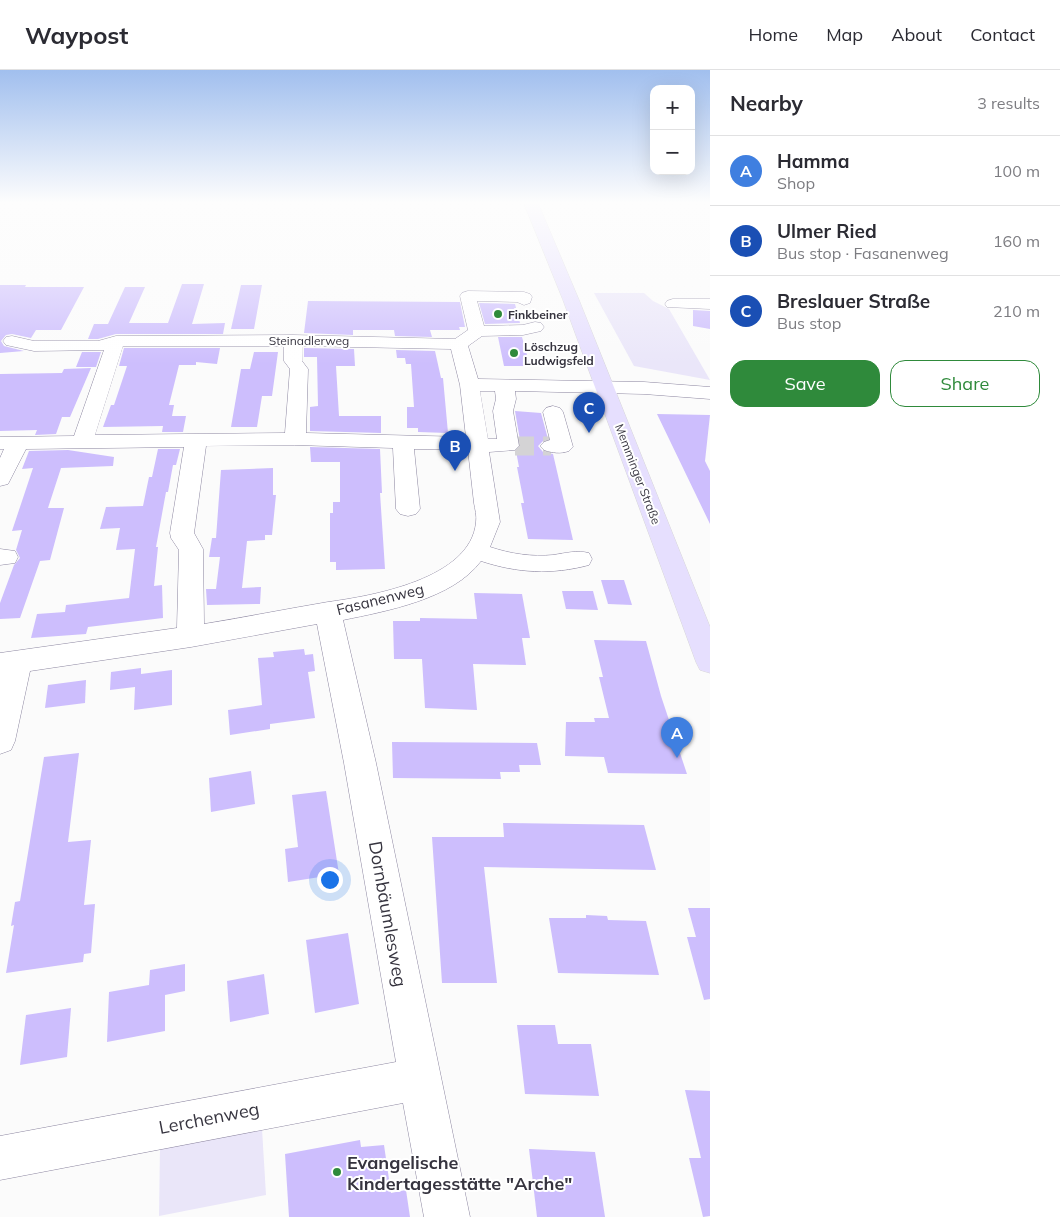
<!DOCTYPE html>
<html lang="en">
<head>
<meta charset="utf-8">
<style>
  :root { --surface:#fff; --page:#f2f2f3; --text:#2b2b33; --muted:#7c7c81; --line:#e1e1e2; --accent:#2f8a3b }
  body { margin:0; font-family:Mulish,sans-serif; background:var(--page); color:var(--text) }
  .controls { position:absolute; right:15px; top:15px; display:grid; overflow:hidden; border-radius:10px; box-shadow:0 5px 20px #0002 }
  .controls button { width:45px; height:45px; display:grid; place-items:center; padding:0; border:0; border-bottom:1px solid var(--line); background:var(--surface); color:var(--text); font:25px sans-serif }
  .you { position:absolute; left:329px; top:809px; width:18px; height:18px; margin:-12px; border:4px solid #fff; border-radius:50%; background:#1a73e8; box-shadow:0 0 0 8px #1a73e833 }
  .badge { display:grid; place-items:center; width:32px; height:32px; border-radius:50%; background:var(--accent); color:#fff; font-size:16px; font-weight:700 }
  .pin { position:absolute; translate:-50% -41px; filter:drop-shadow(0 1px 2px #0008) }
  .pin::after { content:''; position:absolute; top:26px; width:18px; height:15px; background:inherit; clip-path:polygon(0 0,100% 0,50% 100%) }
  .list { margin:0; padding:0; list-style:none }
  h2 { display:flex; justify-content:space-between; align-items:center; height:65px; margin:0; padding:0 20px; font-size:21px }
  h2 small { font-size:16px; font-weight:400; color:var(--muted) }
  .list li { display:grid; grid-template-columns:32px 1fr auto; gap:15px; align-items:center; box-sizing:border-box; height:70px; padding:0 20px; border-top:1px solid var(--line) }
  .list b { display:block; font-size:19px; white-space:nowrap }
  .list p { margin:0; font-size:16px; white-space:nowrap; color:var(--muted) }
  .list em { font-size:16px; font-style:normal; color:var(--muted) }
  .actions { display:flex; gap:10px; padding:15px 20px }
  .actions a { flex:1; padding:11px 0; border:1px solid var(--accent); border-radius:15px; text-align:center; font-size:18px; color:var(--accent) }
  .actions .main { background:var(--accent); color:#fff }
  .map { position:relative; flex:none; width:710px; height:1147px; overflow:hidden }
  header { display:flex; align-items:center; gap:30px; box-sizing:border-box; height:70px; padding:0 25px; background:var(--surface); border-bottom:1px solid var(--line) }
  header strong { font-size:24px }
  nav { display:flex; gap:28px; margin-inline-start:auto; font-size:18px }
  main { display:flex }
  aside { flex:1; background:var(--surface) }
  .map>svg:first-child { display:block }
</style>
</head>
<body>
<header>
<strong>Waypost</strong>
<nav><a>Home</a><a>Map</a><a>About</a><a>Contact</a></nav>
</header>
<main>
<div class="map">
<svg width="710" height="1147" viewBox="0 0 710 1147">
  <rect width="100%" height="100%" fill="#fbfbfb"/>
  <!-- green -->
  <g fill="#eae6f9">
    <polygon points="594,223 644,223 653,231 669,239 710,310 634,296"/>
    <polygon points="262,1059 266,1125 159,1146 160,1077"/>
  </g>
  <!-- building -->
  <g fill="#cdbefd">
    <polygon points="182,214 204,214 192,254 225,253 223,264 116,264 98,269 88,269 94,254 108,254 125,217 145,217 129,253 168,253"/>
    <polygon points="0,215 26,215 25,217 84,217 61,260 36,260 31,268 12,264 6,265 1,271 4,276 24,281 0,283"/>
    <polygon points="241,215 262,215 254,259 231,259"/>
    <polygon points="308,231 460,232 465,257 459,257 460,260 430,260 432,267 395,266 394,260 353,260 353,265 304,263"/>
    <polygon points="479,233 515,234 520,253 485,254"/>
    <polygon points="693,240 710,241 710,259 693,256"/>
    <polygon points="498,267 522,267 530,296 504,296"/>
    <polygon points="124,278 220,278 217,294 196,292 196,295 179,295 169,335 174,335 172,346 186,346 183,362 162,362 163,356 103,357 111,335 114,335 127,296 119,296"/>
    <polygon points="304,278 354,279 355,296 336,296 339,346 381,346 381,363 310,361 310,337 318,336 317,287 304,287"/>
    <polygon points="396,280 435,281 441,308 443,308 448,363 418,362 418,358 407,358 407,337 414,337 411,294 406,294 405,288 397,288"/>
    <polygon points="82,282 101,282 96,297 76,297"/>
    <polygon points="254,282 278,282 272,326 262,326 257,357 231,357 241,299 250,299"/>
    <polygon points="91,298 70,347 62,347 56,364 35,365 37,360 0,361 0,304 62,303 64,299"/>
    <polygon points="515,341 541,343 548,369 543,371 538,376 543,382 553,384 573,470 528,469 521,433 524,433 517,397 519,397 516,381 521,376"/>
    <polygon points="657,344 710,345 705,391 710,401 710,454"/>
    <polygon points="310,377 380,379 382,423 380,423 385,499 336,500 336,492 330,492 330,443 333,443 333,432 340,432 340,392 311,392"/>
    <polygon points="158,379 180,379 176,395 173,395 168,422 166,422 156,477 158,477 154,516 162,515 163,548 88,557 86,564 31,568 37,544 65,542 66,535 129,528 135,479 116,480 120,458 100,459 106,437 143,436 149,407 152,407"/>
    <polygon points="68,380 114,387 113,396 61,398 48,438 64,438 50,490 40,491 20,548 0,549 0,533 14,495 20,488 16,480 22,460 12,461 33,398 22,399 29,381"/>
    <polygon points="273,398 273,425 276,425 272,465 265,465 265,470 247,471 242,518 261,517 260,534 207,535 206,519 216,519 220,487 209,487 212,468 216,468 221,400"/>
    <polygon points="601,510 624,510 632,535 608,534"/>
    <polygon points="562,521 593,521 598,540 566,539"/>
    <polygon points="474,523 522,524 530,568 522,568 526,595 473,594 477,640 425,638 422,589 394,589 393,551 420,551 420,548 477,549"/>
    <polygon points="594,570 646,571 661,626 687,704 608,703 604,687 565,686 566,652 595,652 594,648 609,648 599,607 603,607"/>
    <polygon points="304,579 305,585 313,584 315,601 308,602 315,648 270,654 270,659 230,665 228,640 262,635 258,588 274,587 273,582"/>
    <polygon points="141,598 141,604 172,600 172,635 134,640 135,617 110,620 111,602"/>
    <polygon points="86,610 85,633 45,638 48,615"/>
    <polygon points="392,672 537,673 541,695 519,695 520,702 500,702 501,709 393,708"/>
    <polygon points="79,683 68,772 91,770 84,835 95,834 91,883 84,884 83,892 6,903 14,855 11,856 15,832 20,831 44,687"/>
    <polygon points="251,701 255,734 211,742 209,708"/>
    <polygon points="326,721 339,804 288,812 285,779 298,777 292,725"/>
    <polygon points="503,753 644,755 656,800 484,797 497,913 442,913 432,767 504,767"/>
    <polygon points="688,838 710,838 710,929 704,930 687,867 696,867"/>
    <polygon points="586,845 607,846 608,850 646,851 659,905 558,903 549,848 586,848"/>
    <polygon points="348,863 359,934 315,943 306,870"/>
    <polygon points="185,894 185,921 165,925 165,961 107,972 109,922 149,915 150,900"/>
    <polygon points="264,904 269,944 230,952 227,911"/>
    <polygon points="71,938 67,987 20,995 26,945"/>
    <polygon points="517,955 555,955 558,974 591,974 599,1026 525,1024"/>
    <polygon points="685,1020 710,1021 710,1146 703,1147 689,1088 701,1088"/>
    <polygon points="360,1070 361,1077 384,1075 391,1123 406,1120 410,1147 289,1147 285,1084"/>
    <polygon points="529,1079 595,1082 605,1147 537,1147"/>
  </g>
  <g fill="none" stroke-linecap="round" stroke-linejoin="round">
    <!-- minor-tunnel -->
    <polyline stroke="#d4d3d5" stroke-width="19" stroke-dasharray="19 9" stroke-linecap="butt" points="515,376 551,376"/>
    <defs>
      <g id="minor">
        <path d="M468,221L524,222L530,224L532,227L530,233L524,235L517,232L477,231L484,256L523,255L535,252L541,253L544,257L541,261L523,265L482,266L468,276L478,309L644,312L710,317V329L644,324L515,321L516,329L513,341L519,376L515,380L489,382L500,452L490,477C511,484 532,487 553,485C566,483 577,480 589,483L592,489L589,495C552,505 517,503 481,491C453,529 387,541 343,550L376,693L470,1147H424L403,1033L0,1110V1066L396,992L344,693L317,554L191,577L30,601L15,671L11,680L0,684V583L177,558L179,480L171,468L170,463L184,377L26,379L8,414L0,416V388L4,379H0V367L74,366L104,280L34,281L6,275L3,271L6,267L12,266L34,271H98L116,266L293,265L455,269L468,260L460,226L462,223ZM123,276H284V291L290,299L285,363L95,365ZM302,276L451,279L460,315L466,367L306,363L308,299L302,291ZM480,321H495L496,329L493,341L497,369H488ZM295,375L393,378L396,439L400,444L408,446L416,444L420,439L414,379L468,380C470,398 472,415 474,433C475,439 477,446 476,452C471,509 372,526 328,532C287,539 246,547 204,554L203,479L194,463L206,376Z"/>
        <polygon points="673,229 710,229 710,239 667,237 665,234 667,231"/>
        <path d="M553,336L560,338L563,342L573,377L569,381C560,384 553,383 544,380L540,376L544,372L550,370L543,342L546,338Z"/>
        <polygon points="0,479 15,481 18,487 15,493 0,495"/>
      </g>
      <polygon id="major" points="524,133 538,133 579,230 710,557 710,603 700,600 696,592 563,230"/>
    </defs>
    <!-- minor casing -->
    <use href="#minor" stroke="#8d87a1" stroke-width="1"/>
    <!-- major casing -->
    <use href="#major" stroke="#d7d6d9" stroke-width="1"/>
    <!-- minor -->
    <use href="#minor" fill="#fff" fill-rule="evenodd"/>
    <!-- major -->
    <use href="#major" fill="#e6dffe" fill-rule="evenodd"/>
  </g>
  <!-- sky -->
  <linearGradient id="sky" x2="0" y2="1"><stop stop-color="#a1bfee"/><stop offset="0.45" stop-color="#fdfdfd"/><stop offset="1" stop-color="#fdfdfd" stop-opacity="0"/></linearGradient>
  <rect width="710" height="294" fill="url(#sky)"/>
  <!-- markers -->
  <g fill="#2f8a3b" stroke="#fff" stroke-width="2">
    <circle cx="498" cy="244" r="5"/>
    <circle cx="514" cy="283" r="5"/>
    <circle cx="337" cy="1102" r="5"/>
  </g>
  <g text-anchor="middle" dominant-baseline="central" stroke-width="4" stroke-linejoin="round" paint-order="stroke">
    <!-- far-poi labels -->
    <g font-size="12" font-weight="bold" fill="#36343f" stroke="#fff" text-anchor="start">
      <text x="508" y="244">Finkbeiner</text>
      <text x="524" y="276">Löschzug<tspan x="524" dy="14">Ludwigsfeld</tspan></text>
    </g>
    <!-- far-street labels -->
    <g font-size="12" fill="#36343f" stroke="#fff">
      <text x="309" y="270">Steinadlerweg</text>
      <text transform="translate(638 404) rotate(69)">Memminger Straße</text>
    </g>
    <!-- street labels -->
    <g font-size="15" fill="#36343f" stroke="#fff">
      <text transform="translate(380 529) rotate(-14)">Fasanenweg</text>
    </g>
    <!-- near-street labels -->
    <g font-size="18" fill="#36343f" stroke="#fff">
      <text transform="translate(388 844) rotate(80)">Dornbäumlesweg</text>
      <text transform="translate(209 1048) rotate(-11)">Lerchenweg</text>
    </g>
    <!-- near-poi labels -->
    <g font-size="18" font-weight="bold" fill="#36343f" stroke="#fff" text-anchor="start">
      <text x="347" y="1092">Evangelische<tspan x="347" dy="21">Kindertagesstätte "Arche"</tspan></text>
    </g>
  </g>
</svg>
<div class="controls">
<button>+</button>
<button>−</button>
</div>
<div class="you"></div>
<div class="pin badge" style="left:677px;top:688px;background:#3f7fe0">A</div>
<div class="pin badge" style="left:455px;top:401px;background:#1a4fb4">B</div>
<div class="pin badge" style="left:589px;top:363px;background:#1a4fb4">C</div>
</div>
<aside>
<h2>Nearby<small>3 results</small></h2>
<ul class="list">
<li><span class="badge" style="background:#3f7fe0">A</span><div><b>Hamma</b><p>Shop</p></div><em>100 m</em></li>
<li><span class="badge" style="background:#1a4fb4">B</span><div><b>Ulmer Ried</b><p>Bus stop · Fasanenweg</p></div><em>160 m</em></li>
<li><span class="badge" style="background:#1a4fb4">C</span><div><b>Breslauer Straße</b><p>Bus stop</p></div><em>210 m</em></li>
</ul>
<div class="actions"><a class="main">Save</a><a>Share</a></div>
</aside>
</main>
</body>
</html>
